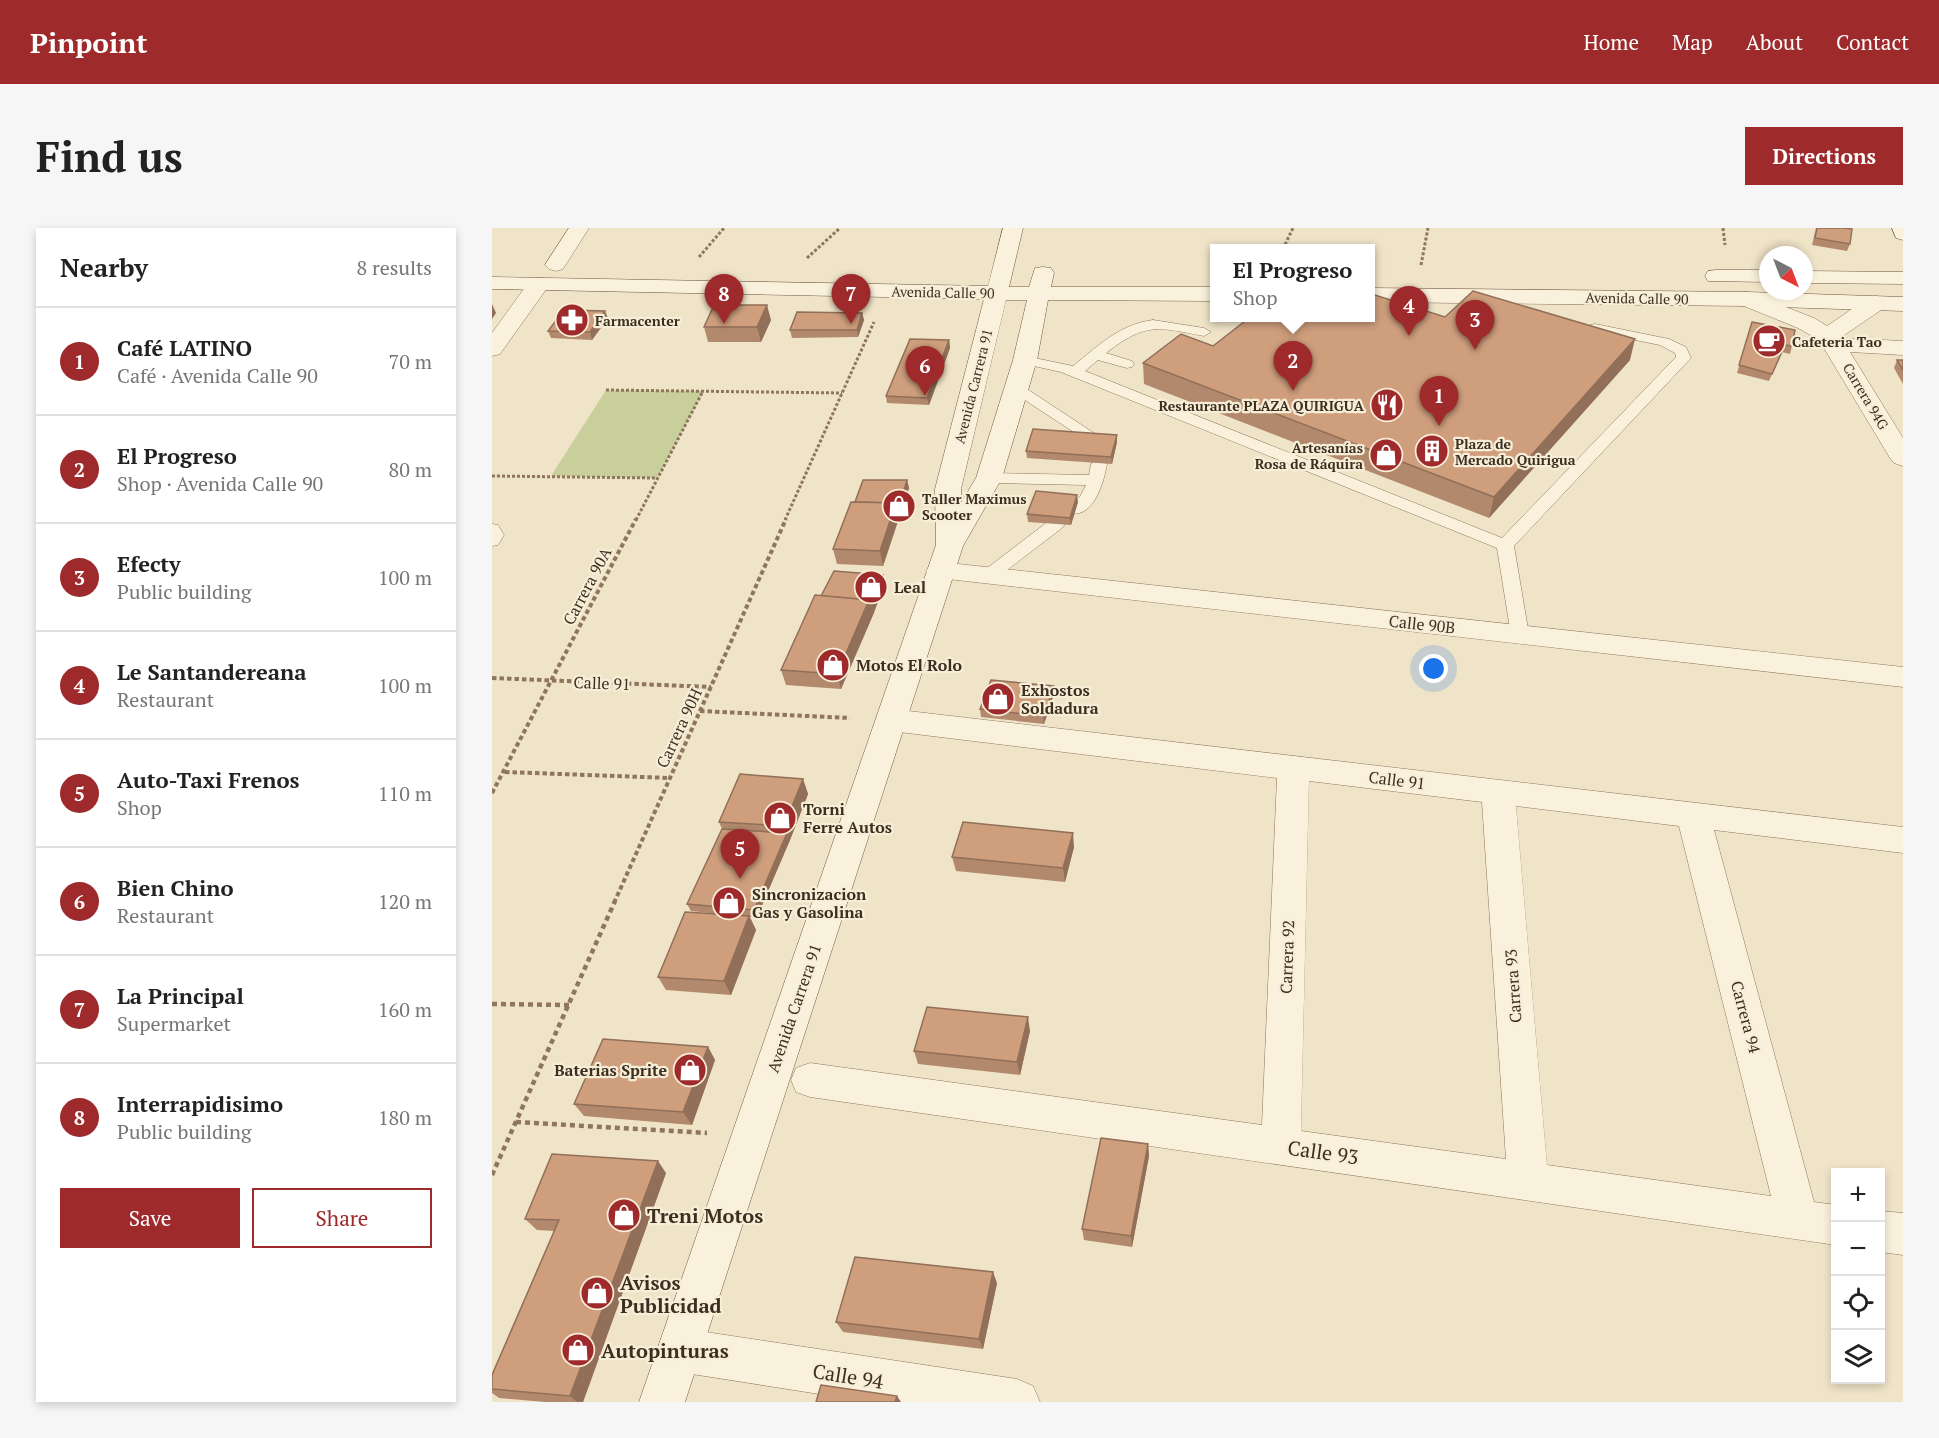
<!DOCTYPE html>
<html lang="en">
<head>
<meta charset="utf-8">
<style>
  :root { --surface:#fff; --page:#f6f6f6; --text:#222; --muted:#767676; --line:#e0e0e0; --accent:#9e2a2b }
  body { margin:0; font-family:"PT Serif",serif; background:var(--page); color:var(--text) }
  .controls { position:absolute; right:18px; bottom:18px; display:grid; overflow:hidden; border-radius:0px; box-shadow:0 3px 9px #0003 }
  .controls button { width:54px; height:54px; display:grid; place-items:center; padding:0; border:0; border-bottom:2px solid var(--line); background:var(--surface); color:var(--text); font:30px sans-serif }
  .compass { position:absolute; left:1267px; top:18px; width:54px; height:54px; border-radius:50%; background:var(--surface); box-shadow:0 3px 9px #0003; rotate:138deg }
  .you { position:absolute; left:942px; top:441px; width:21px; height:21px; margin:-15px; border:4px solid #fff; border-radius:50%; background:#1a73e8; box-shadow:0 0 0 9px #1a73e833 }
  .badge { display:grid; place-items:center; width:39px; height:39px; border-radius:50%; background:var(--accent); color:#fff; font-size:20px; font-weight:700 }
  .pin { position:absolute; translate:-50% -50px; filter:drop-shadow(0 2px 3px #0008) }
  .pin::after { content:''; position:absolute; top:32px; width:21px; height:18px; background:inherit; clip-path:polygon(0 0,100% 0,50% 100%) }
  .popup { position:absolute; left:718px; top:16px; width:165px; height:78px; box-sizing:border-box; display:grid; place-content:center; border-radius:0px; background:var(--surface); filter:drop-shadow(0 2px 4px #0005); font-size:20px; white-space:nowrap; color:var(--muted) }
  .popup b { font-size:22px; color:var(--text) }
  .popup::after { content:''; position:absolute; left:50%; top:100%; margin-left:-12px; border:12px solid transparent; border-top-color:var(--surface) }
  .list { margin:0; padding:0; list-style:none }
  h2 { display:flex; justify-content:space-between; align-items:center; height:78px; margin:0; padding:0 24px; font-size:26px }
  h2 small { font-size:20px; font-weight:400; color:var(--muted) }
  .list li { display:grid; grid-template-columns:39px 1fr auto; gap:18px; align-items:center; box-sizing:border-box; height:108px; padding:0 24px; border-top:2px solid var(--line) }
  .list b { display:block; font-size:22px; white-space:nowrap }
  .list p { margin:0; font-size:20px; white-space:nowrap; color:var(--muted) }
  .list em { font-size:20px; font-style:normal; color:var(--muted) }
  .actions { display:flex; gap:12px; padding:18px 24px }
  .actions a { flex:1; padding:14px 0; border:2px solid var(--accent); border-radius:0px; text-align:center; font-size:21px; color:var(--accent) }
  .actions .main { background:var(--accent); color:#fff }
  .icon { flex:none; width:33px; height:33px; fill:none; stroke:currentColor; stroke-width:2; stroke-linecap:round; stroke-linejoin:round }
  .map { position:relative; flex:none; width:1411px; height:1174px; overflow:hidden; border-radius:0px }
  header { display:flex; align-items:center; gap:36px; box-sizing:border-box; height:84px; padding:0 30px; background:var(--accent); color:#fff }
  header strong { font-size:28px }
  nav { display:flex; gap:33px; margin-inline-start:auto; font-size:21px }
  .intro { display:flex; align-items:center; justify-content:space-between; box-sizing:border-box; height:144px; padding:0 36px }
  h1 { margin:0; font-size:42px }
  .button { padding:15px 27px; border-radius:0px; background:var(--accent); color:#fff; font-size:21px; font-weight:700 }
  main { display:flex; gap:36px; padding:0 36px }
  aside { flex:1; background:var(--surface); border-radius:0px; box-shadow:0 3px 9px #0003 }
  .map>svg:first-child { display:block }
</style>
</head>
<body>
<header>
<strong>Pinpoint</strong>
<nav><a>Home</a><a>Map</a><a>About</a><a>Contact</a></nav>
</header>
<div class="intro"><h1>Find us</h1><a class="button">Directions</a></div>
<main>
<aside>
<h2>Nearby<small>8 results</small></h2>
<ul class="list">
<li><span class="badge">1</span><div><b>Café LATINO</b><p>Café · Avenida Calle 90</p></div><em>70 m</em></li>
<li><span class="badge">2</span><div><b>El Progreso</b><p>Shop · Avenida Calle 90</p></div><em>80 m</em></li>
<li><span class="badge">3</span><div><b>Efecty</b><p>Public building</p></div><em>100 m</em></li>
<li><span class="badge">4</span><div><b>Le Santandereana</b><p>Restaurant</p></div><em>100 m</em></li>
<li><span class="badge">5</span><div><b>Auto-Taxi Frenos</b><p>Shop</p></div><em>110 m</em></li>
<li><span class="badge">6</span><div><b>Bien Chino</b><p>Restaurant</p></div><em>120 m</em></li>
<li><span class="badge">7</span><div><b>La Principal</b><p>Supermarket</p></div><em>160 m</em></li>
<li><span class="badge">8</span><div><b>Interrapidisimo</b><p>Public building</p></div><em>180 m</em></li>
</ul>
<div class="actions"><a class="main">Save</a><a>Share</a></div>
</aside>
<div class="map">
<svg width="1411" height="1174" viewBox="0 0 1411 1174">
  <rect width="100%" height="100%" fill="#f0e4c8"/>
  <!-- green -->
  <polygon fill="#c9cf9b" points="114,162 211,163 165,250 59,248"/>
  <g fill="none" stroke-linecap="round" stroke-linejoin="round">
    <defs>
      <g id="lane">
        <path d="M661,92L712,100L719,104L712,108C665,99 654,94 614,125L640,133L642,136L640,139L635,140L606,132L593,143L1010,310L1184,129L1183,125L1168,117L1098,103L1096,100L1098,97L1103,96L1177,111L1194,119L1199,130L1022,318L1037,407L1035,411L1028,413L1021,411L1019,407L1005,320L569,144L528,135L526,132L533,128L581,138C606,118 628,96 661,92Z"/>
        <polygon points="524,155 529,157 614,213 606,218 600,216 519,163 516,160 519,157"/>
        <path d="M607,231L615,236C612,253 602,291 578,285L576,281L589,267L594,257L497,255L489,250L497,245L597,247L599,236Z"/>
        <polygon points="564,291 570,292 573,296 570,300 502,352 490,352 487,348 490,344 558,292"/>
        <polygon points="0,296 6,297 12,307 6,317 0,318"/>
      </g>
      <g id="street">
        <polygon points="77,0 97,0 71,41 64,43 57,41 53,37"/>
        <polygon points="47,50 55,51 58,56 8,126 0,128 0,105 39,51"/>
        <polygon points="1255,64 1322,90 1335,98 1376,70 1384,68 1392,70 1395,75 1392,80 1348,110 1411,113 1411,127 1358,124 1411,210 1411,238 1402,235 1398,230 1327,112 1306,100 1247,76 1244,71 1247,66"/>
        <polygon points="448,334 1411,439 1411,459 438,349 434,343 438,337"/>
        <path d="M399,481L1411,599V625L1222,602L1322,974L1344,977V1017L318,869L304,864L299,852L304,840L318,835L770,897L785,550L399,503L388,500L384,492L388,484ZM817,553L990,574L1014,931L809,903ZM1024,578L1187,598L1279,968L1055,937Z"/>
        <polygon points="1388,983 1411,985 1411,1027 1388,1024"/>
        <polygon points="187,1100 525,1151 541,1158 548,1174 378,1174 187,1144 171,1138 165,1122 171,1106"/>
      </g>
      <g id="secondary">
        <path d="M511,0H531L517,59H537L543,40L551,39L559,40L562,45L559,59H723V73L556,72L545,132L510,250L471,318L193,1174H147L444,317L443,261L492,71L0,61V49L496,58ZM514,72H535L521,132L484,250L469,275V261Z"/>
        <polygon points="1400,0 1411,0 1411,12 1404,10"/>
        <polygon points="1224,42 1276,42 1276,54 1216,53 1213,48 1216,43"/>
        <polygon points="1312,43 1411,44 1411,56 1312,55"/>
        <polygon points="879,60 1255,64 1411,69 1411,83 1255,78 879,74"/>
      </g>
    </defs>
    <!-- lane casing -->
    <use href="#lane" stroke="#8d765c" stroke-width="1"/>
    <!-- street casing -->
    <use href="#street" stroke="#8d765c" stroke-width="1"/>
    <!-- secondary casing -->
    <use href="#secondary" stroke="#6f573f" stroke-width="1"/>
    <!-- path-far2 -->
    <g stroke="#8d765c" stroke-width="3" stroke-dasharray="3 2" stroke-linecap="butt">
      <polyline points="1231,0 1233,17"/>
      <polyline points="791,21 801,0"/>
      <polyline points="207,29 232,0"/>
      <polyline points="315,30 348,0"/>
      <polyline points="929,37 936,0"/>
      <polyline points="114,162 350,165"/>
      <polyline points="0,248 165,250"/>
      <polyline points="144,292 211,163"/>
      <polyline points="293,292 382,94"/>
    </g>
    <!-- path-far1 -->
    <g stroke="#8d765c" stroke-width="4" stroke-dasharray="4.5 3" stroke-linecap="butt">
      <polyline points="0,450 219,459"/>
      <polyline points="208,483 358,490"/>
      <polyline points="13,544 178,550"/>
      <polyline points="0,565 144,291"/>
      <polyline points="122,675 294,291"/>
    </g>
    <!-- path -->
    <g stroke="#8d765c" stroke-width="4.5" stroke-dasharray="5 4" stroke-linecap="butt">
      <polyline points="0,776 77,777"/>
      <polyline points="24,894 215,905"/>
      <polyline points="0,947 123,673"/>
    </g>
    <!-- lane -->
    <use href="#lane" fill="#faf1dc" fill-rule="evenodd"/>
    <!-- street -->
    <use href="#street" fill="#faf1dc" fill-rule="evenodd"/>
    <!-- secondary -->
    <use href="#secondary" fill="#faf1dc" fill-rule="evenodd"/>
  </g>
  <!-- wall -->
  <g fill="#b2896c">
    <polygon points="1324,0 1352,0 1358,16 1355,23 1320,17"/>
    <polygon points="370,85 372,92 366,109 300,110 298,102"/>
    <polygon points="953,89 1138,132 997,290 652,156 651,135 721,118 852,93"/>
    <polygon points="116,90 100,112 59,110 56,103"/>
    <polygon points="279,92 269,114 216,114 212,99"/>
    <polygon points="1258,101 1300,118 1298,126 1290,124 1277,153 1245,145"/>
    <polygon points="457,112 458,120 437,177 395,175 394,168"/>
    <polygon points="1405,132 1411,132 1411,156 1402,140"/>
    <polygon points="625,214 620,236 535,230 534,223"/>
    <polygon points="415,252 417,260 391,338 345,336 341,321 363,274"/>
    <polygon points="586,274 579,297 536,294 535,286"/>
    <polygon points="391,347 393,355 381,387 349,461 294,457 289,442 329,368"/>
    <polygon points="562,466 552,496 489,489 488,481"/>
    <polygon points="311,551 316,566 298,612 265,689 258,689 264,702 239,767 174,762 166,749 228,686 199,683 195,676 230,601 227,594"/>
    <polygon points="582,619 573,654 464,643 460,629"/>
    <polygon points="538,803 528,847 426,836 422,823"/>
    <polygon points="216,819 223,832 200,897 92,888 82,876"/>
    <polygon points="656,916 657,928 640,1019 592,1012 590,1001"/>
    <polygon points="174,945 91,1174 53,1174 7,1170 0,1165 0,1147 62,1003 45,1002 33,991"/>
    <polygon points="505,1055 491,1121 351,1104 344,1094"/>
  </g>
  <!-- shaded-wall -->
  <g fill="#916f58">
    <polygon points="0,76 4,85 0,91"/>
    <polygon points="275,77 279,92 269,114 265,99"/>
    <polygon points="113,83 116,90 100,112 98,104"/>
    <polygon points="370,85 372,92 366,109 365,102"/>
    <polygon points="1143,111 1138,132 997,290 1002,269"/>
    <polygon points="457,112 458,120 437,177 435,170"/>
    <polygon points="625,207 625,214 620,236 619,229"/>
    <polygon points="415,252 417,260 391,338 388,323 404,275"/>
    <polygon points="585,267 586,274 579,297 578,290"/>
    <polygon points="391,347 393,355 381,387 349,461 345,446 377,372"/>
    <polygon points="562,458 562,466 552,496 551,488"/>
    <polygon points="311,551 316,566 298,612 265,689 262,682 295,605 292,598"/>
    <polygon points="581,605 582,619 573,654 571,640"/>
    <polygon points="257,688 264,702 239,767 232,753"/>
    <polygon points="536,789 538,803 528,847 525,834"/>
    <polygon points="216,819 223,832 200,897 191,884"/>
    <polygon points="656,916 657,928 640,1019 639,1008"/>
    <polygon points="166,933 174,945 91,1174 85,1174 78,1168"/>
    <polygon points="501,1044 505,1055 491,1121 487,1111"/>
    <polygon points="405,1168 409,1174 403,1174"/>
  </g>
  <!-- building -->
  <g fill="#cf9f7d" stroke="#916f58" stroke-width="1.5">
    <polygon points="1325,0 1352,0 1360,1 1358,16 1323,10"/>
    <polygon points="981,63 1143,111 1002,269 651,135 689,106 721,118 757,90 841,90 852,93 856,90 879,90 879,70 883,67 953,89"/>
    <polygon points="222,77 275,77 265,99 212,99"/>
    <polygon points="72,82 113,83 98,104 56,103"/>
    <polygon points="305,84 370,85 365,102 298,102"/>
    <polygon points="1260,94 1303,102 1300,118 1293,117 1280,146 1247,137"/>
    <polygon points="418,111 457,112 435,170 394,168"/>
    <polygon points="1405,132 1411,132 1411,142"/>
    <polygon points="541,201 625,207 619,229 534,223"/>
    <polygon points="371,252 415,252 406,283 404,275 363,274"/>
    <polygon points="544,263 585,267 578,290 535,286"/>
    <polygon points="359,274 404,275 388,323 341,321"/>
    <polygon points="342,343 391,347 379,379 377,372 329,368"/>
    <polygon points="323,367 377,372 345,446 289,442"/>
    <polygon points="499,452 562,458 551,488 488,481"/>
    <polygon points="248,546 311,551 292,598 227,594"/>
    <polygon points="471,594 581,605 571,640 460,629"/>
    <polygon points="230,601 295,605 262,682 195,676"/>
    <polygon points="193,684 257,688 232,753 166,749"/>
    <polygon points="435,779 536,789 525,834 422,823"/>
    <polygon points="111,811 216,819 191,884 82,876"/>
    <polygon points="609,910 656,916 639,1008 590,1001"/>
    <polygon points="60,926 166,933 78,1168 0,1161 0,1147 67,992 33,991"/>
    <polygon points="363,1029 501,1044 487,1111 344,1094"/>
    <polygon points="329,1157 405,1168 403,1174 324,1174"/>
  </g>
  <!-- icons -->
  <defs>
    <symbol id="pharmacy-disc" viewBox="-11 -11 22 22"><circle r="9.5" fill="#9e2a2b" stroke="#f7eed8"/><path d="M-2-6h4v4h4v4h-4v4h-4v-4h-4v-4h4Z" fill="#fff"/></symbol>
    <symbol id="cafe-disc" viewBox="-11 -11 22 22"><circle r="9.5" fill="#9e2a2b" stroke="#f7eed8"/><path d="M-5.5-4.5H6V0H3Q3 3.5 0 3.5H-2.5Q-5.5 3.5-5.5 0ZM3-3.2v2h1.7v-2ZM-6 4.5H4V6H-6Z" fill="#fff"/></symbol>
    <symbol id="restaurant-disc" viewBox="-11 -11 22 22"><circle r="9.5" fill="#9e2a2b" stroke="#f7eed8"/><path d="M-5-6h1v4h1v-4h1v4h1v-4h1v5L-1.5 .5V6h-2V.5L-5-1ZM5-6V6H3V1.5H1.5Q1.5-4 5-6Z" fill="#fff"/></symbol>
    <symbol id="building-disc" viewBox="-11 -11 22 22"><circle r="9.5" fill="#9e2a2b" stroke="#f7eed8"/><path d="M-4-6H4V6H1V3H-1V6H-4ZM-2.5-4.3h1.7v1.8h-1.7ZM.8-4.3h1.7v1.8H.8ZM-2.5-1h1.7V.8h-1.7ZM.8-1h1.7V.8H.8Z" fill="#fff"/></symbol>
    <symbol id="shop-disc" viewBox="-11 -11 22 22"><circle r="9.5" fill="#9e2a2b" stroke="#f7eed8"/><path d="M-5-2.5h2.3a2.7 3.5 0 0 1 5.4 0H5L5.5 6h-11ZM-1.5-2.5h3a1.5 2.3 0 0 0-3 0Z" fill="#fff"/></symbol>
  </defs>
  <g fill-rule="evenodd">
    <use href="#pharmacy-disc" x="61" y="73" width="38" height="38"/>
    <use href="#cafe-disc" x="1258" y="94" width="38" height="38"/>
    <use href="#restaurant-disc" x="876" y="158" width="38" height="38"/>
    <use href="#building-disc" x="921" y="204" width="38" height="38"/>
    <use href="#shop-disc" x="875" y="208" width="38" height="38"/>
    <use href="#shop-disc" x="388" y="259" width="38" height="38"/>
    <use href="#shop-disc" x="360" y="340" width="38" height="38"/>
    <use href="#shop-disc" x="322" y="418" width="38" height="38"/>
    <use href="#shop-disc" x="487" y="452" width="38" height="38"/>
    <use href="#shop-disc" x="269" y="571" width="38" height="38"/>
    <use href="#shop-disc" x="218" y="656" width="38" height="38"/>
    <use href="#shop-disc" x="179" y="823" width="38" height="38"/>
    <use href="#shop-disc" x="113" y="968" width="38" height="38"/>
    <use href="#shop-disc" x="86" y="1046" width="38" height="38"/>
    <use href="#shop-disc" x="67" y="1103" width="38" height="38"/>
  </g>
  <g text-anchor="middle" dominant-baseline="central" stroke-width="4.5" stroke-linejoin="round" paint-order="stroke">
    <!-- far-street labels -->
    <g font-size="14" fill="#3d2e20" stroke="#f7eed8">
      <text transform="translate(451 64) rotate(1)">Avenida Calle 90</text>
      <text transform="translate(1145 70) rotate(1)">Avenida Calle 90</text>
      <text transform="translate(481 158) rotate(-76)">Avenida Carrera 91</text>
      <text transform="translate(1374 168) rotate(59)">Carrera 94G</text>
    </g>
    <!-- far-poi labels -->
    <g font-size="14" font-weight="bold" fill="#3d2e20" stroke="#f7eed8" text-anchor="start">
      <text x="103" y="92">Farmacenter</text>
      <text x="1300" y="113">Cafeteria Tao</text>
      <text x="872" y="177" text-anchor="end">Restaurante PLAZA QUIRIGUA</text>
      <text x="963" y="215">Plaza de<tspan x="963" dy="16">Mercado Quirigua</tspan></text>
      <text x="871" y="219" text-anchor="end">Artesanías<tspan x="871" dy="16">Rosa de Ráquira</tspan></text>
      <text x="430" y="270">Taller Maximus<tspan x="430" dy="16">Scooter</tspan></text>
    </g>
    <!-- street labels -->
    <g font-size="16" fill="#3d2e20" stroke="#f7eed8">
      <text transform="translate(95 358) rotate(-62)">Carrera 90A</text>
      <text transform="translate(930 396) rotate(6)">Calle 90B</text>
      <text transform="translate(110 455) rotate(2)">Calle 91</text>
      <text transform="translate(187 500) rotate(-65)">Carrera 90H</text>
      <text transform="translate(905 552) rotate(7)">Calle 91</text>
      <text transform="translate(795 729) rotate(-88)">Carrera 92</text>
      <text transform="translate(1021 758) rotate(-94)">Carrera 93</text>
      <text transform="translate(302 780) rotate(-71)">Avenida Carrera 91</text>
      <text transform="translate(1254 789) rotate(75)">Carrera 94</text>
    </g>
    <!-- poi labels -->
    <g font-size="16" font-weight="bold" fill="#3d2e20" stroke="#f7eed8" text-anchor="start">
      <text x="402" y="359">Leal</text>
      <text x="364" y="437">Motos El Rolo</text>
      <text x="529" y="462">Exhostos<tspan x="529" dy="18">Soldadura</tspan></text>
      <text x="311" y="581">Torni<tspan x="311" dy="18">Ferre Autos</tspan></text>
      <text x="260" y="666">Sincronizacion<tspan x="260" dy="18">Gas y Gasolina</tspan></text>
      <text x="175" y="842" text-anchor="end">Baterias Sprite</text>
    </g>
    <!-- near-street labels -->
    <g font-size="20" fill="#3d2e20" stroke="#f7eed8">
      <text transform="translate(831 924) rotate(8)">Calle 93</text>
      <text transform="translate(356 1148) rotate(9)">Calle 94</text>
    </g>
    <!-- near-poi labels -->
    <g font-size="20" font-weight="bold" fill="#3d2e20" stroke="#f7eed8" text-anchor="start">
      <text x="155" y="987">Treni Motos</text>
      <text x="128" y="1054">Avisos<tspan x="128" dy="23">Publicidad</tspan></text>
      <text x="109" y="1122">Autopinturas</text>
    </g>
  </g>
</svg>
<div class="controls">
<button>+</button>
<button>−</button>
<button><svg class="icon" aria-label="locate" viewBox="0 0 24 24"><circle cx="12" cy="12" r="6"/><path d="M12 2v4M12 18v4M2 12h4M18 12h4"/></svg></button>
<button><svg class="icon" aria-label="layers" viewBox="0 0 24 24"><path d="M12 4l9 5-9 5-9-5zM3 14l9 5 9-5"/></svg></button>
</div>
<svg class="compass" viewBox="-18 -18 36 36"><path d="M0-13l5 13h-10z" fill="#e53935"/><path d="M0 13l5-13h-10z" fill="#767676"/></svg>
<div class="you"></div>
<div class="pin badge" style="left:947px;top:198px">1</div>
<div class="pin badge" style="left:801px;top:163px">2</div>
<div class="popup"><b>El Progreso</b>Shop</div>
<div class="pin badge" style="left:983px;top:122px">3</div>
<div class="pin badge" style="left:917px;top:108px">4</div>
<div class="pin badge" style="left:248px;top:651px">5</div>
<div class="pin badge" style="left:433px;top:168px">6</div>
<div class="pin badge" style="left:359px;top:96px">7</div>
<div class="pin badge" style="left:232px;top:96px">8</div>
</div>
</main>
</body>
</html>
